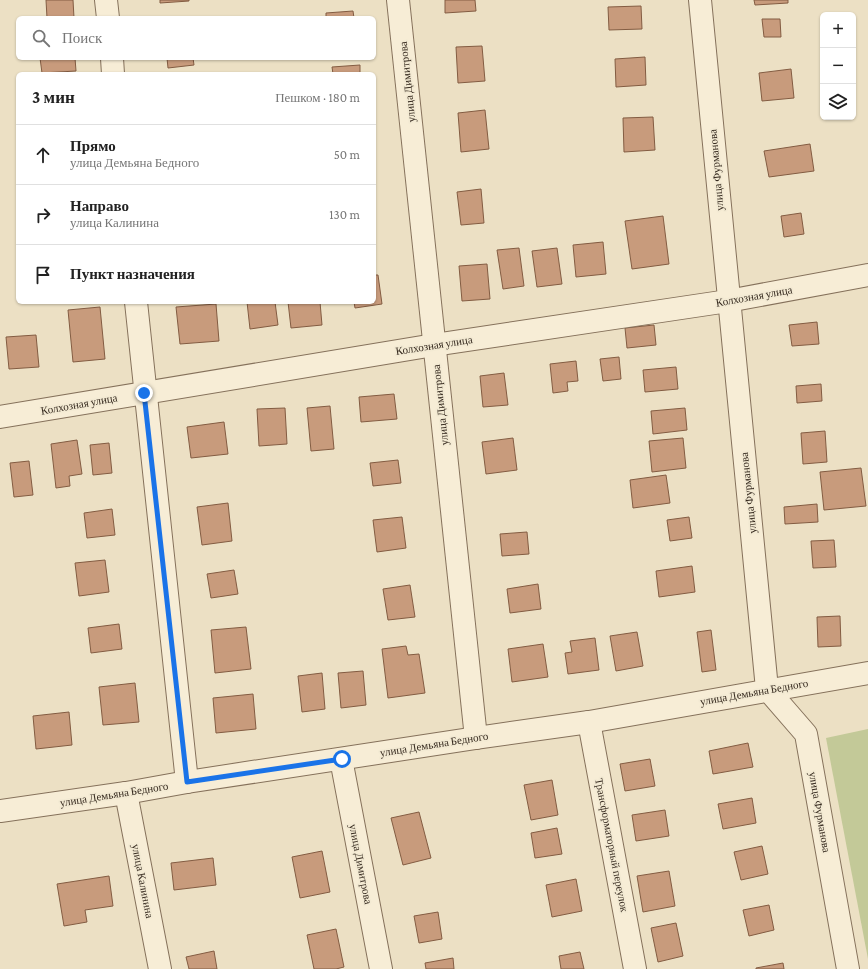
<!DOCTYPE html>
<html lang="ru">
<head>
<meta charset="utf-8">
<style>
  :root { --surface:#fff; --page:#f2f2f2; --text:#222; --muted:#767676; --line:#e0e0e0 }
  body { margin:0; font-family:"Crimson Pro",serif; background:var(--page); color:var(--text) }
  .controls { position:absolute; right:12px; top:12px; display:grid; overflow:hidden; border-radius:6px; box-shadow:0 1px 3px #0004 }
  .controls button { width:36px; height:36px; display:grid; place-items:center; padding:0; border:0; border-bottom:1px solid var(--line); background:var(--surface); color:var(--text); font:20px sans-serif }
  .stop { position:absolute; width:12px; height:12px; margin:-9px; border:3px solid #1a73e8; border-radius:50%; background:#fff }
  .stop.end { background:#1a73e8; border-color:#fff; box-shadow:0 1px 4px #0008 }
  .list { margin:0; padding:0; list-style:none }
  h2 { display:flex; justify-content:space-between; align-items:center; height:52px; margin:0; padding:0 16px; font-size:17px }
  h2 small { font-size:13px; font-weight:400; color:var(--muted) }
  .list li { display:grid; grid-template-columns:26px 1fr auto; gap:12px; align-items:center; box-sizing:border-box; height:60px; padding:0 16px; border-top:1px solid var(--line) }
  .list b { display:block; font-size:15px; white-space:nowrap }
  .list p { margin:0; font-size:13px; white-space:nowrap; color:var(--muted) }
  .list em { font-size:13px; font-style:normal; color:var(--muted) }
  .icon { flex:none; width:22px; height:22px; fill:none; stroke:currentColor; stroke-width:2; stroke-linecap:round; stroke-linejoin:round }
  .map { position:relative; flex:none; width:868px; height:969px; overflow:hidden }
  .search { position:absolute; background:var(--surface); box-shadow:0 1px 3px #0004; left:16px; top:16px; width:360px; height:44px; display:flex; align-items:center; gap:10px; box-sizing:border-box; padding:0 14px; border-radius:6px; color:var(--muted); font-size:15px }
  .panel { position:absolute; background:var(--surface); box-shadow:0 1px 3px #0004; left:16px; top:72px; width:360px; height:232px; border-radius:6px }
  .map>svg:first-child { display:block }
</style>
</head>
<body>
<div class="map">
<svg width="868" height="969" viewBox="0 0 868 969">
  <rect width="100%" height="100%" fill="#ece0c4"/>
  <!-- green -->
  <polygon fill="#c3c998" points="868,729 868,959 826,738"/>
  <!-- building -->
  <g fill="#c89b7c" stroke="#835c42">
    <polygon points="46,0 73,0 74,18 47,18"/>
    <polygon points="160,0 189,0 189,1 160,3"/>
    <polygon points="445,0 475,0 476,11 445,13"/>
    <polygon points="754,0 788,0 788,3 755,5"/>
    <polygon points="641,6 642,29 609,30 608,7"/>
    <polygon points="353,11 354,18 326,18 326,13"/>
    <polygon points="762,19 780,19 781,37 764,37"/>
    <polygon points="482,46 485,81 458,83 456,47"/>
    <polygon points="645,57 646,85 616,87 615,59"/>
    <polygon points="40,58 75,58 76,71 42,73"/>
    <polygon points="167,58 193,58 194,65 168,68"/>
    <polygon points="360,65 360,74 333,74 332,67"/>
    <polygon points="791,69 794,98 762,101 759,73"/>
    <polygon points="485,110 489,149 461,152 458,113"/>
    <polygon points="653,117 655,150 624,152 623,118"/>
    <polygon points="810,144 814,171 769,177 764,151"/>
    <polygon points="481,189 484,223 461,225 457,192"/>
    <polygon points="801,213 804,234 784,237 781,216"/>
    <polygon points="663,216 669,264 632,269 625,221"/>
    <polygon points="603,242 606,274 576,277 573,245"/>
    <polygon points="519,248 524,286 503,289 497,250"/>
    <polygon points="557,248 562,284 537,287 532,251"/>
    <polygon points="487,264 490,299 462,301 459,266"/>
    <polygon points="374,275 378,275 382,304 355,308 354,302 374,302"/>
    <polygon points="247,302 275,302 278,325 250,329"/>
    <polygon points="288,302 320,302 322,325 291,328"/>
    <polygon points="216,304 219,341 180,344 176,307"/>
    <polygon points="100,307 105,359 73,362 68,310"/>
    <polygon points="817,322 819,344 792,346 789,325"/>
    <polygon points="654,325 656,345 627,348 625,328"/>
    <polygon points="36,335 39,367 9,369 6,337"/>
    <polygon points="619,357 621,379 603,381 600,359"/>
    <polygon points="576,361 578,381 567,382 568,391 553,393 550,364"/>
    <polygon points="676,367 678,389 645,392 643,370"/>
    <polygon points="504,373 508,405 483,407 480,376"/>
    <polygon points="821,384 822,401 797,403 796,386"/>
    <polygon points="394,394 397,419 361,422 359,397"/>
    <polygon points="330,406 334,449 311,451 307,408"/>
    <polygon points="285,408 287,444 259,446 257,409"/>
    <polygon points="685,408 687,430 653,434 651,411"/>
    <polygon points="224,422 228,454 191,458 187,427"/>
    <polygon points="825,431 827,462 803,464 801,433"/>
    <polygon points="513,438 517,470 486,474 482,442"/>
    <polygon points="683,438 686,468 652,472 649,441"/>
    <polygon points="77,440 82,474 69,476 70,486 56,488 51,444"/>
    <polygon points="109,443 112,473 93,475 90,445"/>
    <polygon points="398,460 401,483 373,486 370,463"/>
    <polygon points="29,461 33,495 14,497 10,463"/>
    <polygon points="861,468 866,506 824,510 820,472"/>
    <polygon points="666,475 670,503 633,508 630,480"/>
    <polygon points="228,503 232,541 202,545 197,507"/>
    <polygon points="817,504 818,522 785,524 784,507"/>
    <polygon points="112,509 115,535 87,538 84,513"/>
    <polygon points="402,517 406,548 377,552 373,520"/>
    <polygon points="689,517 692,538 670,541 667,520"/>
    <polygon points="527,532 529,554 502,556 500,534"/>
    <polygon points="834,540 836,567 813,568 811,541"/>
    <polygon points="105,560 109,592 79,596 75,563"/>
    <polygon points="692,566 695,592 659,597 656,571"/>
    <polygon points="234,570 238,594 211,598 207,574"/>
    <polygon points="538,584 541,609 510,613 507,589"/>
    <polygon points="410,585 415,617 388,620 383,589"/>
    <polygon points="840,616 841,646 818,647 817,617"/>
    <polygon points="119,624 122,649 91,653 88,628"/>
    <polygon points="246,627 251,669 215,673 211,630"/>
    <polygon points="711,630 716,670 702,672 697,632"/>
    <polygon points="637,632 643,666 616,671 610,636"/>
    <polygon points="595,638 599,670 568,674 565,653 572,652 570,641"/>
    <polygon points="543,644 548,677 512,682 508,649"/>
    <polygon points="406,646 408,655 419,654 425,693 388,698 382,649"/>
    <polygon points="363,671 366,705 341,708 338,673"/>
    <polygon points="322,673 325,709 302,712 298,676"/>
    <polygon points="135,683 139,722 103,725 99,687"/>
    <polygon points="253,694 256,729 216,733 213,698"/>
    <polygon points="69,712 72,745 36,749 33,716"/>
    <polygon points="748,743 753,767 713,774 709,751"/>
    <polygon points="650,759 655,786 625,791 620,764"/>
    <polygon points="552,780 558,815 531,820 524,785"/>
    <polygon points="752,798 756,823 723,829 718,804"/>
    <polygon points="665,810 669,836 636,841 632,815"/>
    <polygon points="419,812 431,858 403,865 391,818"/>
    <polygon points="557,828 562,854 535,858 531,833"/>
    <polygon points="762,846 768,874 741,880 734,852"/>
    <polygon points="322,851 330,892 300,898 292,857"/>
    <polygon points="213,858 216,885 174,890 171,863"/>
    <polygon points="669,871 675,906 643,912 637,876"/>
    <polygon points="109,876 113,906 85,910 87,922 64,926 57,884"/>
    <polygon points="576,879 582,911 552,917 546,885"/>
    <polygon points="769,905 774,930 749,936 743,910"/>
    <polygon points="438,912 442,939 419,943 414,916"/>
    <polygon points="676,923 683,956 658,962 651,928"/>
    <polygon points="336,929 344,967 336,969 314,969 307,935"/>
    <polygon points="214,951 217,969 189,969 186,957"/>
    <polygon points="580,952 584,969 561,969 559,956"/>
    <polygon points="453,958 454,969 426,969 425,963"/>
    <polygon points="783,963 784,969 756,969 756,968"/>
  </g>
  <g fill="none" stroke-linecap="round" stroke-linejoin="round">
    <defs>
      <g id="street">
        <polyline points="106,0 108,18"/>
        <polyline points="398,0 476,738"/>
        <polyline points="700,0 767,689 806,734 848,969"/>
        <polyline points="112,58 113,74"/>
        <polyline points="136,302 187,782"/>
        <polyline points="0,417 434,345 728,301 868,275"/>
        <polyline points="589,722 635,969"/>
        <polyline points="341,759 381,969"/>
        <polyline points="126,793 160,969"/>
        <polyline points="0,811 126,793 187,782 476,738 589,722 868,673"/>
      </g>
    </defs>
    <!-- street casing -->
    <use href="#street" stroke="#85715b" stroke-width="24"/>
    <!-- street -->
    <use href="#street" stroke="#f7edd6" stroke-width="22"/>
  </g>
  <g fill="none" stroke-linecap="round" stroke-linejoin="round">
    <!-- route -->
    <polyline stroke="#1a73e8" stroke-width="5" points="144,393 187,782 342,759"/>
  </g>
  <g text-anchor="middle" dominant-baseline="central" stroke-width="3.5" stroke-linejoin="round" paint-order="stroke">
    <!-- street labels -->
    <g font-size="11" fill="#362a1f" stroke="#f3ead3">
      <text transform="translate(407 82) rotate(-96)">улица Димитрова</text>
      <text transform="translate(716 170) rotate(-95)">улица Фурманова</text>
      <text transform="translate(754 296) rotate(-10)">Колхозная улица</text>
      <text transform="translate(434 345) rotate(-9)">Колхозная улица</text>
      <text transform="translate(79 404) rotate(-10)">Колхозная улица</text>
      <text transform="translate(440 405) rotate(-96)">улица Димитрова</text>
      <text transform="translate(748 493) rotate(-96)">улица Фурманова</text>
      <text transform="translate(754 692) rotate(-10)">улица Демьяна Бедного</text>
      <text transform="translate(434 744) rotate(-9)">улица Демьяна Бедного</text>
      <text transform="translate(114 794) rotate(-9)">улица Демьяна Бедного</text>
      <text transform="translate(820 812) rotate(80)">улица Фурманова</text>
      <text transform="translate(612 845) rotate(79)">Трансформаторный переулок</text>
      <text transform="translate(361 864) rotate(79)">улица Димитрова</text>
      <text transform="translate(143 881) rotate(79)">улица Калинина</text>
    </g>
  </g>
</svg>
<div class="controls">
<button>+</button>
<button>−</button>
<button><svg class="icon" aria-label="layers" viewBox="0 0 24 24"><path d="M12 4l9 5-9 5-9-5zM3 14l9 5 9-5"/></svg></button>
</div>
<div class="stop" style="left:342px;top:759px"></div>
<div class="stop end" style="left:144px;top:393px"></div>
<div class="search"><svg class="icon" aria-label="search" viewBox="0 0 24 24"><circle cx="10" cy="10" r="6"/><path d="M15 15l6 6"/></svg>Поиск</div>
<section class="panel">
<h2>3 мин<small>Пешком · 180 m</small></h2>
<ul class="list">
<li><svg class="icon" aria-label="ahead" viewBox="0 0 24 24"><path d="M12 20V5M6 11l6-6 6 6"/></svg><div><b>Прямо</b><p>улица Демьяна Бедного</p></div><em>50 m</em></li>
<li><svg class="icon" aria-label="right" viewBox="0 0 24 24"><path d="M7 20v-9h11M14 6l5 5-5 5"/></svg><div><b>Направо</b><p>улица Калинина</p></div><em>130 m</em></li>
<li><svg class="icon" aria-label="arrive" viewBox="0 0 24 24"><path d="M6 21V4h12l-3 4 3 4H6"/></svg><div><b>Пункт назначения</b></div></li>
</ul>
</section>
</div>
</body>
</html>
